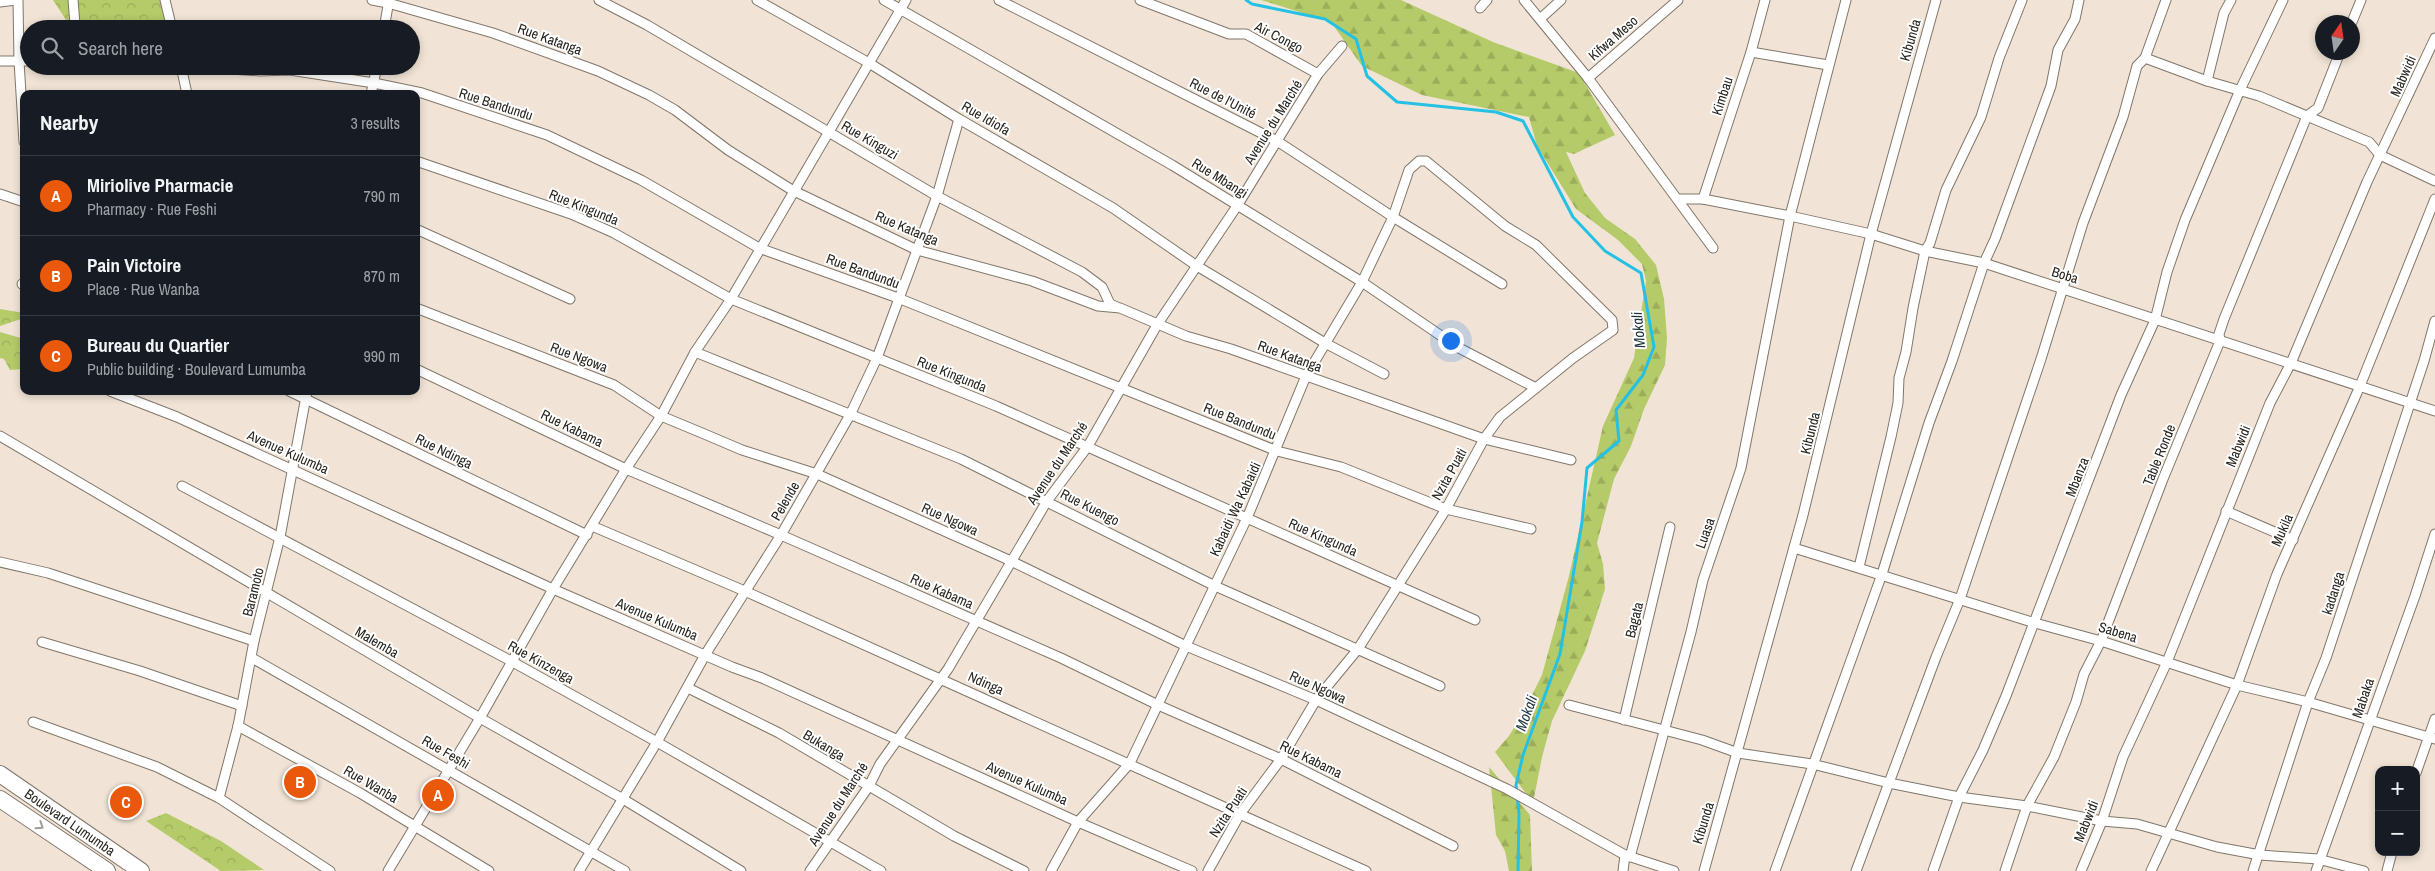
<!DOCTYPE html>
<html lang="en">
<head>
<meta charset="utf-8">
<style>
  :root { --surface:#171b24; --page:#242831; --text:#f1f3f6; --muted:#9ea1a6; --line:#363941; --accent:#ea580c }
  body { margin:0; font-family:"Archivo Narrow",sans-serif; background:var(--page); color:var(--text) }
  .controls { position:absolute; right:15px; bottom:15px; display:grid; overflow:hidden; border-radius:10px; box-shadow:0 2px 8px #0003 }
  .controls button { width:45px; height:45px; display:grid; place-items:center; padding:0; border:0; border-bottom:1px solid var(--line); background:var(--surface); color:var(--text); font:25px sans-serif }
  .compass { position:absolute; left:2315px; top:15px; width:45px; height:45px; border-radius:50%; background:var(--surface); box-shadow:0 2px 8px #0003; rotate:13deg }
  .you { position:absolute; left:1450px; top:340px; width:18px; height:18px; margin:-12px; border:4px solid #fff; border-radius:50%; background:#1a73e8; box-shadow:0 0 0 8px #1a73e833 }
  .badge { display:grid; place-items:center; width:32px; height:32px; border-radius:50%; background:var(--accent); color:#fff; font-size:16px; font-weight:700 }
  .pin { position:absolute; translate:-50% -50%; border:2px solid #fff; box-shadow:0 1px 5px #0006 }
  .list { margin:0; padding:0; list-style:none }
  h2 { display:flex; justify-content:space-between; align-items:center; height:65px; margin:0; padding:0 20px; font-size:21px }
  h2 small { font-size:16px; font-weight:400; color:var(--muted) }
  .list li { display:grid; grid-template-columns:32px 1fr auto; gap:15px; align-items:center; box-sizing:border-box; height:80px; padding:0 20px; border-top:1px solid var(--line) }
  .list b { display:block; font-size:19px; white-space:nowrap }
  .list p { margin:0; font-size:16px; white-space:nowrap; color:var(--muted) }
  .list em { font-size:16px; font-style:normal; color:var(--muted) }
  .icon { flex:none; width:28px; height:28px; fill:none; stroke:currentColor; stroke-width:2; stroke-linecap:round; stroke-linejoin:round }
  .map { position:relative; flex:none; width:2435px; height:871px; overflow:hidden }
  .search { position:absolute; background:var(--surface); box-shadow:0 2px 8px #0003; left:20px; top:20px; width:400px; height:55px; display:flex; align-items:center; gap:12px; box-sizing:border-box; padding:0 18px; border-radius:28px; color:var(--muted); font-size:19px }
  .panel { position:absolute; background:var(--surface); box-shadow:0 2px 8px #0003; left:20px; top:90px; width:400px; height:305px; border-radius:10px }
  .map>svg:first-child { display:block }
</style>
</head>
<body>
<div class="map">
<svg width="2435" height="871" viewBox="0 0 2435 871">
  <defs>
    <pattern id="forest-firs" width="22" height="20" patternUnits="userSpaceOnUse" patternTransform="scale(1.25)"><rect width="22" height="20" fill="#b5ca68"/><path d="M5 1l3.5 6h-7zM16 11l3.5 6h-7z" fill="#9cad5a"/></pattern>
    <pattern id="park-crowns" width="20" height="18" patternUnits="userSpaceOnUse" patternTransform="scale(1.25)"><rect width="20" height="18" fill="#b5ca68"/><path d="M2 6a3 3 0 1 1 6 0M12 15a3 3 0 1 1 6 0" fill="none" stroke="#9cad5a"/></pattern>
  </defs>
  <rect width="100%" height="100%" fill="#f1e4d6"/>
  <!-- forest -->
  <g fill="url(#forest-firs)">
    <polygon points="1261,0 1401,0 1493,42 1579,73 1615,135 1574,154 1566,152 1585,193 1605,218 1635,239 1656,265 1664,299 1667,338 1665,365 1644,409 1631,446 1614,479 1597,543 1603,564 1605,589 1585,651 1552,721 1542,757 1533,803 1495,752 1509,736 1525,709 1542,675 1569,576 1603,426 1634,358 1646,281 1642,264 1618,240 1576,209 1537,146 1529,117 1422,95 1362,66 1331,22"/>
    <polygon points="1489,767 1530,815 1532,871 1509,871 1505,851 1496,835"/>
  </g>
  <!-- park -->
  <g fill="url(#park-crowns)">
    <polygon points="53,0 164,0 172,29 72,29"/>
    <polygon points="0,309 24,313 24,318 0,326"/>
    <polygon points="0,332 24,339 24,351 19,350 24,358 22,369 10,370 4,359 0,358"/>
    <polygon points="166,813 221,841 264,870 221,871 146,821"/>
  </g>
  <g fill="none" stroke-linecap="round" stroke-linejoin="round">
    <!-- stream -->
    <polyline stroke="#24c1e5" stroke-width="3" points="1246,0 1252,4 1325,19 1356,39 1367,76 1397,102 1496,112 1523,121 1573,217 1605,251 1641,273 1654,347 1643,375 1616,410 1619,441 1587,468 1582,522 1560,654 1523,755 1516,785 1519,814 1518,871"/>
    <defs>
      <g id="street">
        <polyline points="18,0 19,61 24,142"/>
        <polyline points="165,0 172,29"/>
        <polyline points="372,0 388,3 493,33 598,71 649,95 675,110 728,150 792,190 917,250 1032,281 1098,306 1120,308 1186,336 1231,349 1484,439 1571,460"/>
        <polyline points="599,0 647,25 937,196 1082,272 1102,287 1110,304 1117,307"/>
        <polyline points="757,0 869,63 959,119 1113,208 1197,266 1325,343 1384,374"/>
        <polyline points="884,0 1172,165 1362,282 1459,348 1536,388"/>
        <polyline points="999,0 1277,141 1393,217 1502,284"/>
        <polyline points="1140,0 1229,34 1246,34 1318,74"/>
        <polyline points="1524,0 1588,78 1713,248"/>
        <polyline points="0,2 16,0"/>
        <polyline points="1480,8 1487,0"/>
        <polyline points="1540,19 1561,0"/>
        <polyline points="2352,22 2361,0"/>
        <polyline points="63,29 75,24 73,0"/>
        <polyline points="384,29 389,0"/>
        <polyline points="1751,52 1828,65"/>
        <polyline points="2145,58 2207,81 2259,96 2369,142 2380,155 2435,181"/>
        <polyline points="0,61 29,61"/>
        <polyline points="181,66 187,94"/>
        <polyline points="185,66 260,71 290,70 374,83 422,93 547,135 641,180 759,248 898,298 1277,451 1341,467 1446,509 1531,529"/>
        <polyline points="1588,78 1678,0"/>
        <polyline points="2207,81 2224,13 2231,0"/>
        <polyline points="371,94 377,66"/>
        <polyline points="416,161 571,214 614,233 731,299 996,406 1475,620"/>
        <polyline points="0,194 24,202"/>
        <polyline points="1678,199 1703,199 1790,216 1871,234 1925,251 1984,263 2435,411"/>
        <polyline points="1703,199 1751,52 1765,0"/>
        <polyline points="416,229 570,299"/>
        <polyline points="22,284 24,284"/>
        <polyline points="416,308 614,385 661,416 702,433 742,450 817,474 1011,561 1186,646 1316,700 1507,789 1625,855 1674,871"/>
        <polyline points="695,352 961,459 1215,586 1440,686"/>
        <polyline points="416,369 626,469 781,535 1061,658 1158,705 1281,759 1453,846"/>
        <polyline points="110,391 177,417 553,589 732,667 762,678 1078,822 1192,871"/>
        <polyline points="289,391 587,535"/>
        <polyline points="0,436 480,718 623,799 741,871"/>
        <polyline points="182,486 511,661 657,742 881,871"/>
        <polyline points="2226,511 2293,540"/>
        <polyline points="592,526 747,592 1366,871"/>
        <polyline points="1794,548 2035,623 2101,641 2237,685 2308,702 2435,739"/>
        <polyline points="0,562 48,573 254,641"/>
        <polyline points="1859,567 1891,437 1898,403 1899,378 1906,352 1913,308 1925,251 1930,243 1946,190 1981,117 1999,58 2022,0"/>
        <polyline points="42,642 140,671 242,706"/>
        <polyline points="252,658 625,871"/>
        <polyline points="688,688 779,733 954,836 1024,871"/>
        <polyline points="1569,705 1702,740 1738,753 1812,764 1889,783 1959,797 2027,806 2102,821 2137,824 2217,847 2260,855 2318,859 2364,871"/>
        <polyline points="1624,720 1670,527"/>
        <polyline points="33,722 157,767 219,798 330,871"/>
        <polyline points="238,726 360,793 489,871"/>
        <polyline points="2416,773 2435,719"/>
        <polyline points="219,798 238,726 254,641 280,537 307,391"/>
        <polyline points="1630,857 1691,632 1703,580 1741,468 1790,216 1846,0"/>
        <polyline points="388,871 480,718 553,589 626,469 661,416 695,352 731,299 906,0"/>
        <polyline points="579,871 657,742 705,655 781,535 850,415 877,358 937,196 959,119"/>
        <polyline points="810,871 869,786 880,764 948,669 1047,501 1088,446 1157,325 1237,206 1318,74 1342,46"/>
        <polyline points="1051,871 1078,822 1130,763 1247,518 1306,376 1362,282 1393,217 1409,170 1419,161 1426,161 1505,226 1536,245 1612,320 1613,330 1573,358 1500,417 1484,439 1446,509 1358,649 1316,700 1281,759 1240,814 1208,871"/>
        <polyline points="1623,871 1625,855"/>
        <polyline points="1704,871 1803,515 1871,234 1936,0"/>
        <polyline points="1775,871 1882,574 1929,423 1952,361 1984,263 1995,239 2051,86 2058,50 2075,19 2079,0"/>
        <polyline points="1856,871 1936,657 1960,599 2041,359 2083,223 2123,117 2137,66 2145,58 2166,0"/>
        <polyline points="1933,871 1959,797 1983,750 2006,696 2121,395 2155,320 2167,272 2185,220 2240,90 2283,0"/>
        <polyline points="2005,871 2027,806 2054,757 2076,702 2084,674 2101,641 2163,479 2220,341 2219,334 2224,319 2307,116 2318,108 2340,52"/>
        <polyline points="2081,871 2102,821 2123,757 2167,662 2270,403 2291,363 2367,182 2435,38"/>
        <polyline points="2151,871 2237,685 2277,574 2360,386 2435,199"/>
        <polyline points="2253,871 2308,702 2326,658 2424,361 2435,321"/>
        <polyline points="2316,871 2415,596 2435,534"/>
        <polyline points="2387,871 2392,852"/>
      </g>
      <g id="highway">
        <path id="s1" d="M0,774L141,871"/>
        <polyline points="0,799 107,871"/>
      </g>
    </defs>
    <!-- street casing -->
    <use href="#street" stroke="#817669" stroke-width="11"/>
    <!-- highway casing -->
    <use href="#highway" stroke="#817669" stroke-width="18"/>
    <!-- street -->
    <use href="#street" stroke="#fff" stroke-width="9"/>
    <!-- highway -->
    <use href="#highway" stroke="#fff" stroke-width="16"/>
  </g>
  <!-- one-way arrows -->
  <defs><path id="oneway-chevron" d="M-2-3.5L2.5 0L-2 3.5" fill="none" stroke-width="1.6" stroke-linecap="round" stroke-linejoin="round" transform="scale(1.25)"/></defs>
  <use stroke="#9f9d9a" href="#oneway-chevron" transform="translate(40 826) rotate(34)"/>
  <g text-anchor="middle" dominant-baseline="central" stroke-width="4" stroke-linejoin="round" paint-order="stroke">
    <!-- street labels -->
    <g font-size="14" fill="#29251f" stroke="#fff">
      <text transform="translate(1279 37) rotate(27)">Air Congo</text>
      <text transform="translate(1613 38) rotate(-41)">Kifwa Meso</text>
      <text transform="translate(550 39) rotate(20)">Rue Katanga</text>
      <text transform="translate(1910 40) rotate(-74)">Kibunda</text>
      <text transform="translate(2403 76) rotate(-66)">Mabwidi</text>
      <text transform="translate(1722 96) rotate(-72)">Kimbau</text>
      <text transform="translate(1223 98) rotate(27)">Rue de l'Unité</text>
      <text transform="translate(496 104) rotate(18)">Rue Bandundu</text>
      <text transform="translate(986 118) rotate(30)">Rue Idiofa</text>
      <text transform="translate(1273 122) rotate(-58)">Avenue du Marché</text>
      <text transform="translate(870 140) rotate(30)">Rue Kinguzi</text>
      <text transform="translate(1220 178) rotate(32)">Rue Mbangi</text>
      <text transform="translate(584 207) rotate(22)">Rue Kingunda</text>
      <text transform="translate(907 228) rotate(23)">Rue Katanga</text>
      <text transform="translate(863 271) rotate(20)">Rue Bandundu</text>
      <text transform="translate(2065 275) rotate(17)">Boba</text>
      <text transform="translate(1290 356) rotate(20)">Rue Katanga</text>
      <text transform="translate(579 357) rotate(21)">Rue Ngowa</text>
      <text transform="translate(952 374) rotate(22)">Rue Kingunda</text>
      <text transform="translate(1240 421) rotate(22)">Rue Bandundu</text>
      <text transform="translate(572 428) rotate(26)">Rue Kabama</text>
      <text transform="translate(1810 433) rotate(-76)">Kibunda</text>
      <text transform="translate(2238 446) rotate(-68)">Mabwidi</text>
      <text transform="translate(444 451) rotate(26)">Rue Ndinga</text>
      <text transform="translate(288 452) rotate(24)">Avenue Kulumba</text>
      <text transform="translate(2159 455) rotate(-68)">Table Ronde</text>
      <text transform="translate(1057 463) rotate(-56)">Avenue du Marché</text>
      <text transform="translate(1449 474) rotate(-61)">Nzita Puati</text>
      <text transform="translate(2077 477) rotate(-69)">Mbanza</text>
      <text transform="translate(785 501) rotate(-60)">Pelende</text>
      <text transform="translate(1090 507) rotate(27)">Rue Kuengo</text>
      <text transform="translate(1235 509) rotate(-65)">Kabaidi Wa Kabaidi</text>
      <text transform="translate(950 519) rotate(24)">Rue Ngowa</text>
      <text transform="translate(2282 530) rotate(-66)">Mukila</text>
      <text transform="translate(1705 533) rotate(-70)">Luasa</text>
      <text transform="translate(1323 537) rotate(24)">Rue Kingunda</text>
      <text transform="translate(942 591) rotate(24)">Rue Kabama</text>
      <text transform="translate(253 592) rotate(-76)">Baramoto</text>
      <text transform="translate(2333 593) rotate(-72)">kadanga</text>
      <text transform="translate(657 619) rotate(23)">Avenue Kulumba</text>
      <text transform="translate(1634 620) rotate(-76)">Bagata</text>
      <text transform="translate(2118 632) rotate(17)">Sabena</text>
      <text transform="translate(377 642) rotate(30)">Malemba</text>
      <text transform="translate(541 662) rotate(29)">Rue Kinzenga</text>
      <text transform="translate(986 683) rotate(24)">Ndinga</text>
      <text transform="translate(1318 687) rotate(24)">Rue Ngowa</text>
      <text transform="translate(2363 698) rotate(-71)">Mabaka</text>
      <text transform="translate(824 745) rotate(31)">Bukanga</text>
      <text transform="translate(446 752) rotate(30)">Rue Feshi</text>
      <text transform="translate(1311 759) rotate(26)">Rue Kabama</text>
      <text transform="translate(1027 783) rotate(24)">Avenue Kulumba</text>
      <text transform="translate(371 784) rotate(30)">Rue Wanba</text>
      <text transform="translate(838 804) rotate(-57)">Avenue du Marché</text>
      <text transform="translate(1228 812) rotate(-57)">Nzita Puati</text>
      <text transform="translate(2086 821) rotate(-68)">Mabwidi</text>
      <text stroke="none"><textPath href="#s1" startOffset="85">Boulevard Lumumba</textPath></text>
      <text transform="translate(1703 823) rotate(-73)">Kibunda</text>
    </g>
    <!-- water labels -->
    <g font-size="15" font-style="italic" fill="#1c343b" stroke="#fff">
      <text transform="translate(1638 330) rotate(-96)">Mokali</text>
      <text transform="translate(1526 713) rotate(-70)">Mokali</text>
    </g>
  </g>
</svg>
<div class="controls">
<button>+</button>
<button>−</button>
</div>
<svg class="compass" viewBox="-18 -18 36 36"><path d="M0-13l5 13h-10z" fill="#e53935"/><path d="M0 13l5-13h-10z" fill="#9ea1a6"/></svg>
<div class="you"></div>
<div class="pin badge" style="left:438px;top:795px">A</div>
<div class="pin badge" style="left:300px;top:782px">B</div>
<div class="pin badge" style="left:126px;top:802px">C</div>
<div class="search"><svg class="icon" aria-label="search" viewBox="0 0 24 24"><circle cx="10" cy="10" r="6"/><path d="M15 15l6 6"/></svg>Search here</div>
<section class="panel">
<h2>Nearby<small>3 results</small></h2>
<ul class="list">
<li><span class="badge">A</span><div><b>Miriolive Pharmacie</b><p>Pharmacy · Rue Feshi</p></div><em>790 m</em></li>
<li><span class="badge">B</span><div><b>Pain Victoire</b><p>Place · Rue Wanba</p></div><em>870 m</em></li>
<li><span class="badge">C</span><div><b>Bureau du Quartier</b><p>Public building · Boulevard Lumumba</p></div><em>990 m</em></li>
</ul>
</section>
</div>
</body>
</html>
